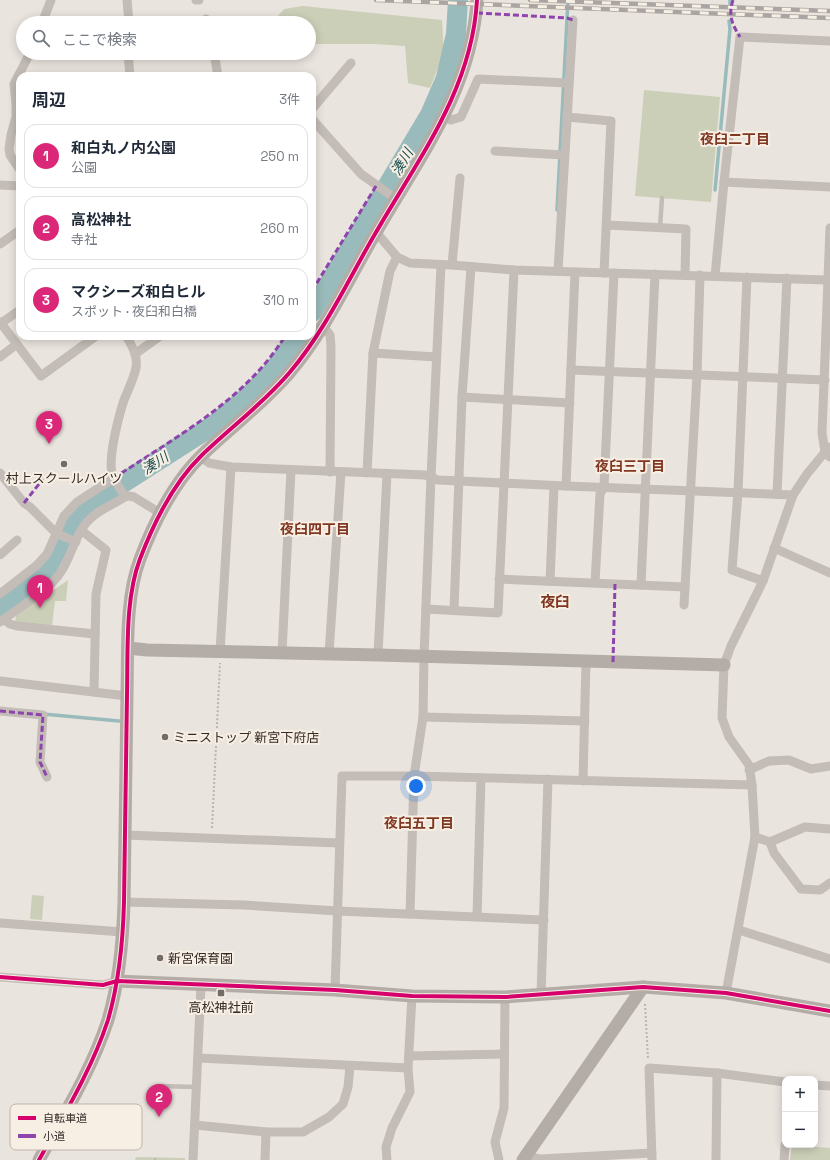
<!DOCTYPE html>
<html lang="ja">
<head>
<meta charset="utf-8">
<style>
  :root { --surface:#fff; --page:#f6f6f7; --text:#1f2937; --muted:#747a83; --line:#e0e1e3; --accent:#db2777 }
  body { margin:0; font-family:"Space Grotesk","Noto Sans JP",sans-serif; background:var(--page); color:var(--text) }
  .controls { position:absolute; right:12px; bottom:12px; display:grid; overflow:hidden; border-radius:8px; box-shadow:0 2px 10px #0003 }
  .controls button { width:36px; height:36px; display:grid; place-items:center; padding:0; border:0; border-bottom:1px solid var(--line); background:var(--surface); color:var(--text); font:20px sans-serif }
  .you { position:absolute; left:416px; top:786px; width:14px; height:14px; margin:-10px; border:3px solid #fff; border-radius:50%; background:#1a73e8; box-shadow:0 0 0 6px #1a73e833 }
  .badge { display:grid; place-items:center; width:26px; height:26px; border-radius:50%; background:var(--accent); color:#fff; font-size:13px; font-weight:700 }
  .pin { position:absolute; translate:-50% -33px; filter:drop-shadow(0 1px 2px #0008) }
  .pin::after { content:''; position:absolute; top:21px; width:14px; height:12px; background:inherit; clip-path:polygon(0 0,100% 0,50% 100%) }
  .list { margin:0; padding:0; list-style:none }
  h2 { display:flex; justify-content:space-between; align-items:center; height:52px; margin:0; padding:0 16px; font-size:17px }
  h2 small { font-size:13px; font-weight:400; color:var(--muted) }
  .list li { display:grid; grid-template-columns:26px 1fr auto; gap:12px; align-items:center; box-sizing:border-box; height:64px; margin:0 8px 8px; padding:0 8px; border:1px solid var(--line); border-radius:12px }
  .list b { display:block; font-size:15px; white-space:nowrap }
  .list p { margin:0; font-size:13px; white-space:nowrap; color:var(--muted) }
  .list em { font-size:13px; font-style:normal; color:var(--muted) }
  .icon { flex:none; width:22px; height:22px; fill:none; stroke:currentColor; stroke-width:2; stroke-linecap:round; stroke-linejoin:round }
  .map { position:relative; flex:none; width:830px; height:1160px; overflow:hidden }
  .search { position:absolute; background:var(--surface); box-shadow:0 2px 10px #0003; left:16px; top:16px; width:300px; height:44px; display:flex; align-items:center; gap:10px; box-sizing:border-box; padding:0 14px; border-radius:22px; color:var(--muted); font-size:15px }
  .panel { position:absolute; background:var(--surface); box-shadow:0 2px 10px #0003; left:16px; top:72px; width:300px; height:268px; border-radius:12px }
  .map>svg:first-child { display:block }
</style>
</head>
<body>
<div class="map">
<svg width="830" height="1160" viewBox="0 0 830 1160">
  <rect width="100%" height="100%" fill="#eae4de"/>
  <!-- green -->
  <g fill="#cbcfb8">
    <polygon points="303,6 442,20 444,53 430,88 408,83 405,46 373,44 309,44 309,23 278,23 278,16 284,9"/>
    <polygon points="644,90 720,97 711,202 635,196"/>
    <polygon points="68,580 66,601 55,601 52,626 15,623 16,616"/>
    <polygon points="32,895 44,896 42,920 30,919"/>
    <polygon points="792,1145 830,1148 830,1160 790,1160"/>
    <polygon points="136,1157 185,1158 185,1160 135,1160"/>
  </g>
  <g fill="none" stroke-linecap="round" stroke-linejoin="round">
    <!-- stream -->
    <g stroke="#9abbbb" stroke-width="3.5">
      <polyline points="730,5 730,0"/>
      <polyline points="715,190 730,29 729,21"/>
      <polyline points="557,210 568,0"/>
      <polyline points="43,714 119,721"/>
    </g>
    <!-- river -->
    <g stroke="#9abbbb" stroke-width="20">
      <polyline points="312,312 430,115 446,78 456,34 458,0"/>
      <polyline points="0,606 46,570 76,513 215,424 247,397 269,376 284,356 297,336"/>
    </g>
    <!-- path -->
    <g stroke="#bcb5af" stroke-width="2" stroke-dasharray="2 2" stroke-linecap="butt">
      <polyline points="212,828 220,663"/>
      <polyline points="645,1004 648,1058"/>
      <polyline points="156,1105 157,1092"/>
      <polyline points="155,1160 155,1157"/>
    </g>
    <!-- lane -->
    <g stroke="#c3bcb7" stroke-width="4.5">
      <polyline points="660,227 662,198"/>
      <polyline points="158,1086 196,1087"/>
    </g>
    <!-- street -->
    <g stroke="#c3bcb7" stroke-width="9">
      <polyline points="127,0 129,23"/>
      <polyline points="196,0 199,0"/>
      <polyline points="206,19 208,23"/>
      <polyline points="42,23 51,0"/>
      <polyline points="128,53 130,76"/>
      <polyline points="214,53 218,76"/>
      <polyline points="312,109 351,63"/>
      <polyline points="444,117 451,120 461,117 478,79 568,83"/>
      <polyline points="567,117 611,121 604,273"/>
      <polyline points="312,119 361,174 396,199"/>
      <polyline points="495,151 564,155"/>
      <polyline points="20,170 10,155 9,149 11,135 16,117 16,104 14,84 30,53"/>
      <polyline points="724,182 830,187"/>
      <polyline points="0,185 20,186"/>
      <polyline points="607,225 686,229 685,275"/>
      <polyline points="830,228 822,433 825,452 830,457"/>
      <polyline points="376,232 397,257 410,263 452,265 514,270 827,280"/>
      <polyline points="0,244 20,230"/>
      <polyline points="452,265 460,178"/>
      <polyline points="558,271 573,20"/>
      <polyline points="715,276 724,182 740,37 830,41"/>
      <polyline points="747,277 738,492 732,570 763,581"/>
      <polyline points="0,322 41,376 96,336"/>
      <polyline points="1,323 20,310"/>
      <polyline points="323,326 330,335 331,346 330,472"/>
      <polyline points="373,353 436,357"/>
      <polyline points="135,354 160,336"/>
      <polyline points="0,357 17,344"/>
      <polyline points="571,370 825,380"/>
      <polyline points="462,397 570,403"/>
      <polyline points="201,457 209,463 231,467 425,475 438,480 566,486 793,495"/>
      <polyline points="0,473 24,503 30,507 56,533 76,542"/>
      <polyline points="367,473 373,353 390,271 397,257"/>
      <polyline points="566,486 575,272"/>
      <polyline points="777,494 787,278"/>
      <path d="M125,497C121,489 114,481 112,473C108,457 119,415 124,400C128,390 134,378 136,368C138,357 132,345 126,336"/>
      <polyline points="81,530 106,550 96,594 94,692"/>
      <polyline points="774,548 830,573"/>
      <polyline points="0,555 17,540"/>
      <polyline points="499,579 685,587"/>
      <polyline points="550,581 554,486"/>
      <polyline points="595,583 600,494 604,487 614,273"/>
      <polyline points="641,585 655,274"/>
      <polyline points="0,594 37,565 47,554 64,516 77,502 114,478"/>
      <polyline points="684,605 697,375 700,275"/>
      <polyline points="426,609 498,613 514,270"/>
      <polyline points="454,610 462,397 471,267"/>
      <polyline points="4,619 10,624 17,626 95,634"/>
      <path d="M0,622C17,609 45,593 58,576C71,560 74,536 87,522C96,511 112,505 125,497L129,496L134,497L160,513"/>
      <polyline points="220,652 231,467"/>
      <polyline points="282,653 291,470"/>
      <polyline points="329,654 341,472"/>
      <polyline points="378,655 387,474"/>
      <polyline points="0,681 127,696"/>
      <polyline points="0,711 43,715 40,762 47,777"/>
      <polyline points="423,717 585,721"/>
      <polyline points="749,770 769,761 789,760 811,769 830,766"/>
      <polyline points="583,781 586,662"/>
      <polyline points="125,835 339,843"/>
      <polyline points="755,837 770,842 805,827 830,829"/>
      <polyline points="770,842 774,853 801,889 820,890 830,883"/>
      <polyline points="124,902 244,905 338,911 544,920"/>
      <polyline points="410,914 414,776 423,717 424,656 431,477 441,265"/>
      <polyline points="477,916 481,778"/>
      <polyline points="0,923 123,932"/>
      <polyline points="739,930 830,959"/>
      <polyline points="0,977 103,985 117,981"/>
      <polyline points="335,990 342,776 414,776 752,785"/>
      <polyline points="726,993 755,837 752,785 749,765 729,737 722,718 724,665 731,646 763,581 793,495 807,474 825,452 830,447"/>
      <polyline points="541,995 548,779"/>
      <polyline points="409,1056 504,1054"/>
      <polyline points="198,1058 408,1068"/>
      <polyline points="815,1085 830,1086"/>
      <polyline points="195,1125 266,1132 303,1132 329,1117 343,1104 348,1087 350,1066"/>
      <polyline points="526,1156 540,1159 652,1153"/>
      <polyline points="193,1160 201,985"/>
      <polyline points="265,1160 266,1132"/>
      <polyline points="387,1160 386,1147 392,1128 410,1092 408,1068 412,996"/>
      <polyline points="499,1160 495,1142 504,1108 505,997"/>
      <polyline points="652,1160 649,1068 717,1073 785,1082"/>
      <polyline points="716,1160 717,1073"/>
      <polyline points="784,1160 785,1145"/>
    </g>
    <!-- secondary -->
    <g stroke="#b4aca7" stroke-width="13">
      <polyline points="128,648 147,650 378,655 724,665"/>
      <polyline points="117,981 335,990 412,996 505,997 643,987 726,993 830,1011"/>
      <path d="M39,1160C64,1115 92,1069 108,1020C119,982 123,941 124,902C125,833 126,763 127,694C128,652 125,598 140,559C154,522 173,483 202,455C231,427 264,403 290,372C325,331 348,280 375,234C418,159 472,90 477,0"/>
      <polyline points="523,1160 643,987"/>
    </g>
    <defs>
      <g id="rail">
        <polyline points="376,0 830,18"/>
        <polyline points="530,0 830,11"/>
      </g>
    </defs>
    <!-- rail casing -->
    <use href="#rail" stroke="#aba5a1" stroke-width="4.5"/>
    <!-- rail -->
    <use href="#rail" stroke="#f8efe4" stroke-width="3" stroke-dasharray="9" stroke-linecap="butt"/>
    <!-- quiet -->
    <g stroke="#8e44ad" stroke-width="3" stroke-dasharray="6 3" stroke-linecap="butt">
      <path d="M733,0C728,16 732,24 740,37"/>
      <polyline points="477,13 567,18 573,20"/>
      <polyline points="312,291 376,186"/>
      <path d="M114,478C174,438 247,399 285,336"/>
      <polyline points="24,503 43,479"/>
      <polyline points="613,662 615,584"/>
      <polyline points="0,711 43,715 40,762 47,777"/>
    </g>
    <defs>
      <g id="cycleway">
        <polyline points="0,977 103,985 117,981 335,990 412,996 505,997 643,987 726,993 830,1011"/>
        <path d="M39,1160C64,1115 92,1069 108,1020C119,982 123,941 124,902C125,833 126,763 127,694C128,652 125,598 140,559C154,522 173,483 202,455C231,427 264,403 290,372C325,331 348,280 375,234C418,159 472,90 477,0"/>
      </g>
    </defs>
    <!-- cycleway casing -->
    <use href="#cycleway" stroke="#f8efe4" stroke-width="6"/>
    <!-- cycleway -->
    <use href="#cycleway" stroke="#d6006c" stroke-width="4"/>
  </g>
  <!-- markers -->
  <g fill="#736b66" stroke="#f8efe4" stroke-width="1.5">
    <circle cx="64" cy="464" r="4"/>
    <circle cx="165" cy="737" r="4"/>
    <circle cx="160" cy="958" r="4"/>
    <rect x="217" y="989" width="8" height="8" rx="2"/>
  </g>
  <g text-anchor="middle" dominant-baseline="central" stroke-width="4" stroke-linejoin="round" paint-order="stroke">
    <!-- poi labels -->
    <g font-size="13" fill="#332a26" stroke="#f8efe4">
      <text x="64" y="478">村上スクールハイツ</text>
      <text x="173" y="737" text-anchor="start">ミニストップ 新宮下府店</text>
      <text x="168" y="958" text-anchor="start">新宮保育園</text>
      <text x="221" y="1007">高松神社前</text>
    </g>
    <!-- neighbourhood labels -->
    <g font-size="14" font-weight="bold" fill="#803721" stroke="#f8efe4">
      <text x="735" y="139">夜臼二丁目</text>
      <text x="630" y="466">夜臼三丁目</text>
      <text x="315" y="529">夜臼四丁目</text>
      <text x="419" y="823">夜臼五丁目</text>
    </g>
    <!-- water labels -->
    <g font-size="14" font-style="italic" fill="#1d5053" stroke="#f8efe4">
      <text transform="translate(402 162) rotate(-59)">湊川</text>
      <text transform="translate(155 463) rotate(-33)">湊川</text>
    </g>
    <!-- quarter labels -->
    <g font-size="15" font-weight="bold" fill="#803721" stroke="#f8efe4">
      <text x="555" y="601">夜臼</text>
    </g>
  </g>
  <!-- legend -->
  <rect x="10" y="1104" width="132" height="46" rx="6" fill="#f8efe4" stroke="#bdb4ab" stroke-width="1"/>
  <rect x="18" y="1116" width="18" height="4" fill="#d6006c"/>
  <rect x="18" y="1134" width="18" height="4" fill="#8e44ad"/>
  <g font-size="11" fill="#332a26">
    <text x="43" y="1122">自転車道</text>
    <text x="43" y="1140">小道</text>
  </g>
</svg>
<div class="controls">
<button>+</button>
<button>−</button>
</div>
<div class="you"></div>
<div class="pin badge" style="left:40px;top:608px">1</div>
<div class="pin badge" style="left:159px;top:1117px">2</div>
<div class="pin badge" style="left:49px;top:444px">3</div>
<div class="search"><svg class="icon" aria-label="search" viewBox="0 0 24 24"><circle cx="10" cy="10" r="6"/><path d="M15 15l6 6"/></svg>ここで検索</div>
<section class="panel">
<h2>周辺<small>3件</small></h2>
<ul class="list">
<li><span class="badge">1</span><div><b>和白丸ノ内公園</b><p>公園</p></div><em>250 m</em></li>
<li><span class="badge">2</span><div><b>高松神社</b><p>寺社</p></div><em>260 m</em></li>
<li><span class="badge">3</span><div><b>マクシーズ和白ヒル</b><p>スポット · 夜臼和白橋</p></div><em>310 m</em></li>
</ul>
</section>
</div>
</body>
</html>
